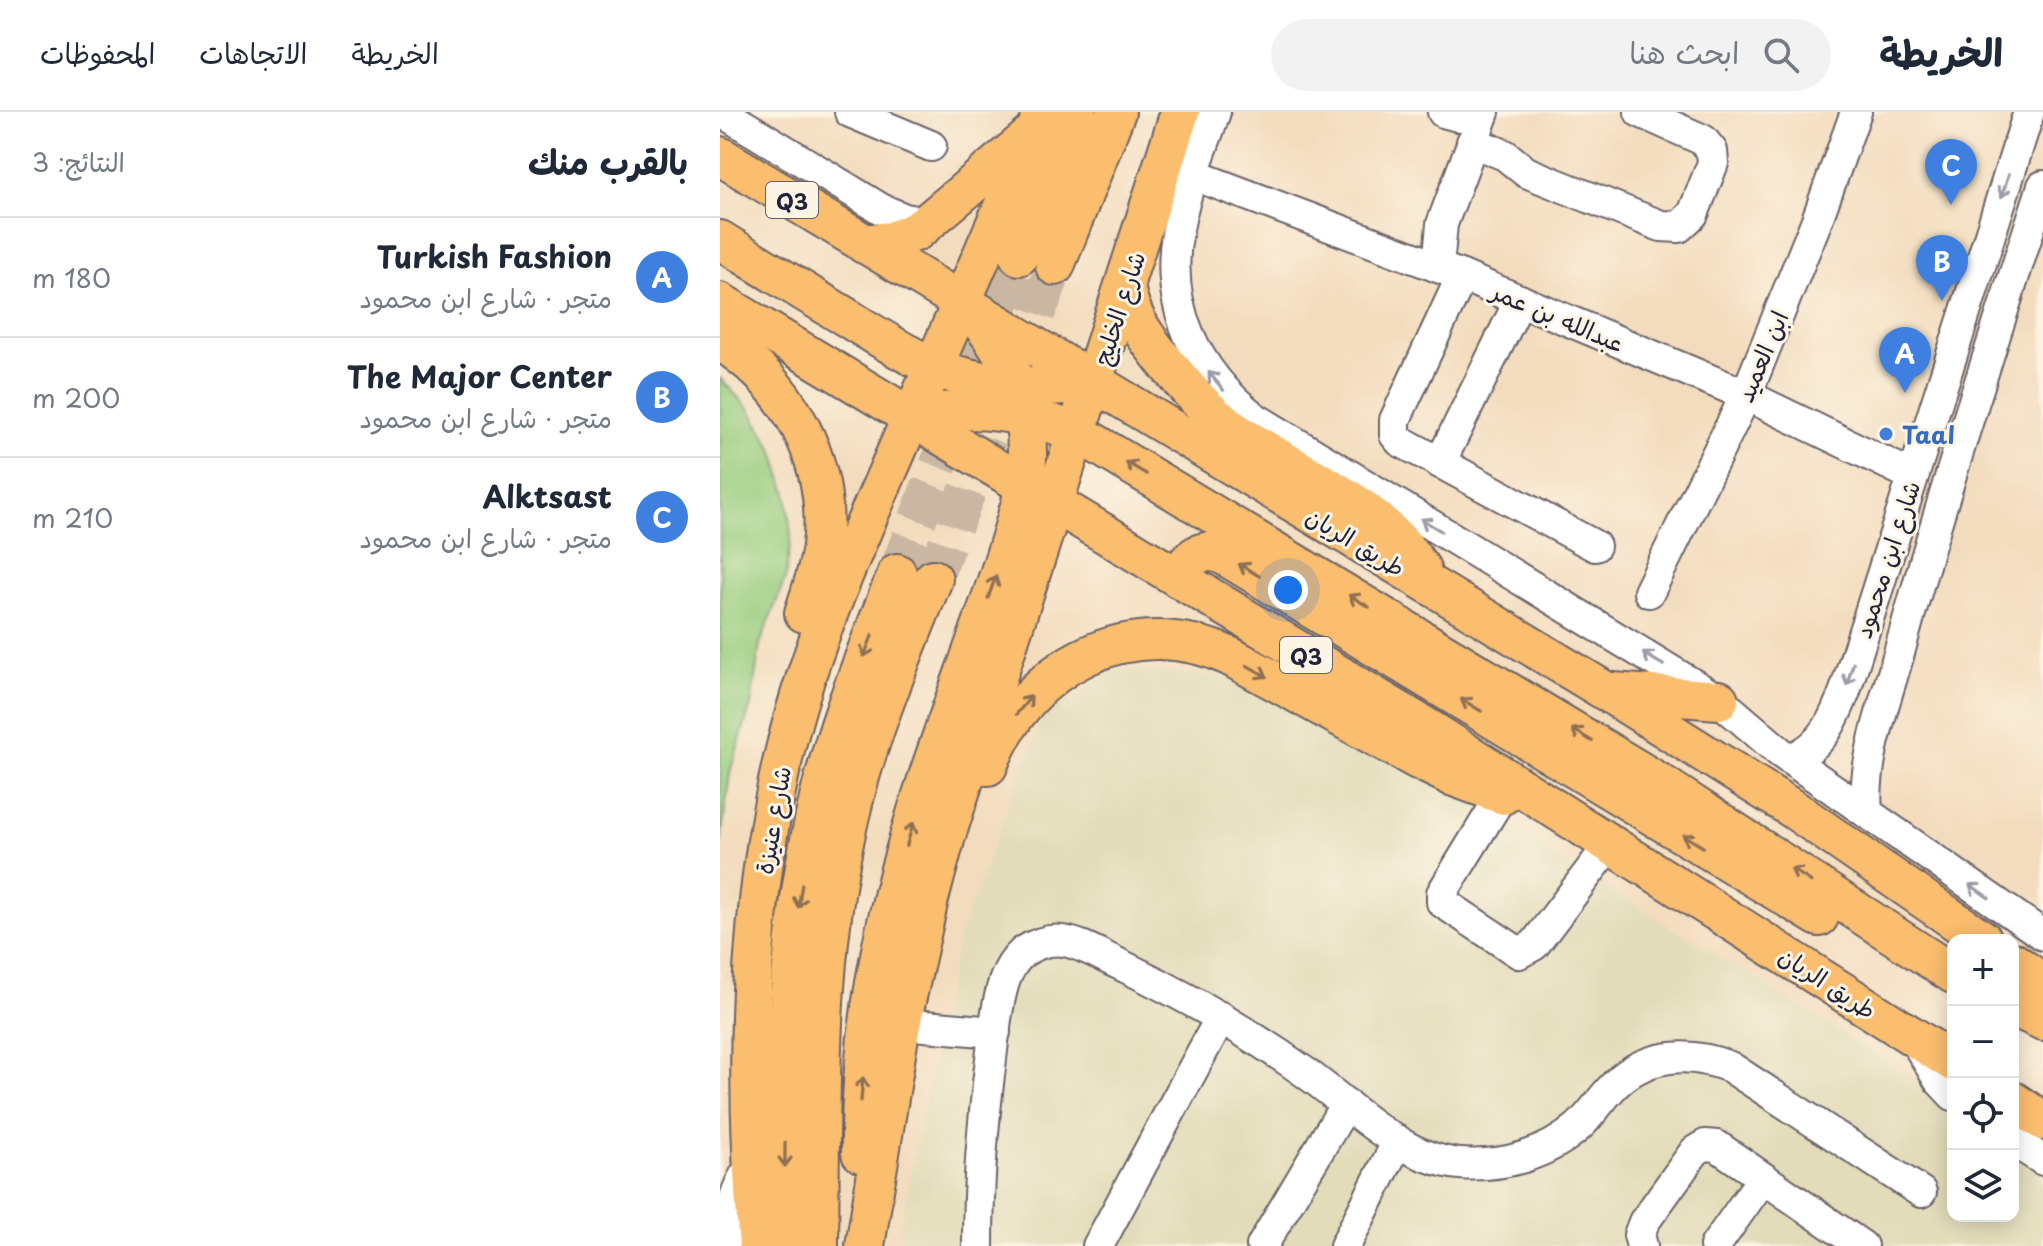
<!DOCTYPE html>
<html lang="ar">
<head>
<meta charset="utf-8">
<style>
  :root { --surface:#fff; --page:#f2f2f3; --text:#1f2937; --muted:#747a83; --line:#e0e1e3; --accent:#111827 }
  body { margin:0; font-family:"Playpen Sans","Playpen Sans Arabic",sans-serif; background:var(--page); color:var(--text); direction:rtl }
  .controls { position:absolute; right:24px; bottom:24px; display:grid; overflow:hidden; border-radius:16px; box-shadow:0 4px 20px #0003 }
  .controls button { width:72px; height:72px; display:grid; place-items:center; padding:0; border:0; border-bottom:2px solid var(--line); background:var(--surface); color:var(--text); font:40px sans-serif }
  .you { position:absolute; left:568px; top:478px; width:28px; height:28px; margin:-20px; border:6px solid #fff; border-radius:50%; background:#1a73e8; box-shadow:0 0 0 12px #1a73e833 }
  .badge { display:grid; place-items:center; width:52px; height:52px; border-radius:50%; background:var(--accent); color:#fff; font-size:26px; font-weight:700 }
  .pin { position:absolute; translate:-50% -66px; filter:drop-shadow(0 2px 4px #0008) }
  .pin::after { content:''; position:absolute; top:42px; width:28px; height:24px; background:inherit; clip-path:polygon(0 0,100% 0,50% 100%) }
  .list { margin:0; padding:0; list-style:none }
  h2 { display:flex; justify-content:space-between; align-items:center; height:104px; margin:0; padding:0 32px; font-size:34px }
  h2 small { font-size:26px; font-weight:400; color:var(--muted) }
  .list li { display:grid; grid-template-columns:52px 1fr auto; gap:24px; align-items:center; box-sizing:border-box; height:120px; padding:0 32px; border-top:2px solid var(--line) }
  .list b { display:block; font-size:30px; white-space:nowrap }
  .list p { margin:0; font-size:26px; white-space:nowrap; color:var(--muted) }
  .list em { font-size:26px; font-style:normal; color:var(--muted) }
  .icon { flex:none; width:44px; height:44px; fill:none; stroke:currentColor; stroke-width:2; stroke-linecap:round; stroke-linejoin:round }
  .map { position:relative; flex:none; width:1323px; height:1134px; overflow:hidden; direction:ltr }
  header { display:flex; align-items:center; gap:48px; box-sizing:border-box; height:112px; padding:0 40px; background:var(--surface); border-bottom:2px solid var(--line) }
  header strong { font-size:38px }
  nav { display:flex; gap:44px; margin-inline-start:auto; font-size:28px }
  .search { width:560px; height:72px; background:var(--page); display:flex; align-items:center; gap:20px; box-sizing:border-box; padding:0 28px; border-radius:44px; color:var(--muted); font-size:30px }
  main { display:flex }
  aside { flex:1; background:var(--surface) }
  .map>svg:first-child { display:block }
</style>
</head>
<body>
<header>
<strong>الخريطة</strong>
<div class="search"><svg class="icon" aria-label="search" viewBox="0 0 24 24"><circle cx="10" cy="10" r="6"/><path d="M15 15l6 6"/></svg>ابحث هنا</div>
<nav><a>الخريطة</a><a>الاتجاهات</a><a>المحفوظات</a></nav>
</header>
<main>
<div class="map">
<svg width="1323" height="1134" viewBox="0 0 1323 1134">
  <rect width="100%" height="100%" fill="#fcf5e5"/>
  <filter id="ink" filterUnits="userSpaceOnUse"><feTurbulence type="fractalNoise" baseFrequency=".0125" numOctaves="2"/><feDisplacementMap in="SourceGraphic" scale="16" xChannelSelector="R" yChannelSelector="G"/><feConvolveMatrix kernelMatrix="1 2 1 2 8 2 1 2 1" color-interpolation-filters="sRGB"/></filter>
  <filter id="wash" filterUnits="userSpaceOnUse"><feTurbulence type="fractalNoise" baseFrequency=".006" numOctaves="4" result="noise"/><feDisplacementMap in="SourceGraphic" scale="32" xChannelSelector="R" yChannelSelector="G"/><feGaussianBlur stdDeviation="1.8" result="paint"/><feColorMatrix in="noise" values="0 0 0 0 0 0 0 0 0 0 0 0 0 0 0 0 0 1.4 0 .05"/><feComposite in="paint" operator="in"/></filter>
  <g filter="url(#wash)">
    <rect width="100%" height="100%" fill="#f3dcbd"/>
    <!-- built -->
    <polygon fill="#e2dcba" points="396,557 500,564 622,611 1233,990 1233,1104 1293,1104 1293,1028 1323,1046 1323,1134 179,1134 185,1090 238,826 323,605"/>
    <!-- green -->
    <polygon fill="#97cc7d" stroke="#5c775c" stroke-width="2" points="0,266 29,297 53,337 67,382 71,427 65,467 40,532 31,592 10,660 0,736"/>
  </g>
  <g filter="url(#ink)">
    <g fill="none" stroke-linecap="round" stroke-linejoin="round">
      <!-- major-tunnel -->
      <g stroke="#c9b7a3" stroke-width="38" stroke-dasharray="38 19" stroke-linecap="butt">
        <polyline points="177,461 299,144"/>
        <polyline points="213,467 335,154"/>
      </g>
      <defs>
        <g id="minor">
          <polyline points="2,0 161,97 185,107 209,111"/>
          <polyline points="130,0 211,34"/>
          <path d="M495,0C482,38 465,78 458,117C443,193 476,260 535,306L999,588L1061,641L1323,823"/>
          <polyline points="723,0 738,4"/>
          <polyline points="752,30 785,43 806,60 941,114 959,115 973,102 993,51 992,39 983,28 920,0"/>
          <polyline points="474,63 742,164 1026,283 1193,364"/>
          <polyline points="718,155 722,112 764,0"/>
          <polyline points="742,164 675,308 675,323 680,329 875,434"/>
          <polyline points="720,351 800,188"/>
          <polyline points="929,480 1026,283 1097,108 1136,0"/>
          <path d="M1070,647C1103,635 1113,609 1125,579L1309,0"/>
          <polyline points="782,683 722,781 722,790 799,841 814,833 891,731"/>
          <path d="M1147,701C1142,648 1165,592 1179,541C1222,384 1273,229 1323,74"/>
          <polyline points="181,912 275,920"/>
          <polyline points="1193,925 1219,968 1233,983"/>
          <polyline points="1293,1029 1323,1048"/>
          <path d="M12,1134C10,1102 12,1079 32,1053"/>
          <path d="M258,1134C258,1072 263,1009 271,947C274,922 276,895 284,870C288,858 294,848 303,840C315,832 329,827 343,829C363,832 381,844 399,852C464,883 527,919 586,961C632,994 681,1047 740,1052C783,1055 826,1043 858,1015C870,1004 879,990 890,978C921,942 967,938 1010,955L1201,1080"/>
          <polyline points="378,1134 501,905"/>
          <polyline points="542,1134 626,992"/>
          <polyline points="625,1134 678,1029"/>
          <polyline points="922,1134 919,1123 924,1110 975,1039 985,1033 997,1034 1142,1134"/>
          <polyline points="995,1134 1043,1066"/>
        </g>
        <g id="major">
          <polyline points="0,44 887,580 1073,697 1263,828"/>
          <path d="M0,128C42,154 84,180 126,205C160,226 196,250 234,262C280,276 326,277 373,270"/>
          <polyline points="144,132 172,129 197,119 309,25"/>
          <polyline points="299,144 357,0"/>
          <polyline points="335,154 396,0"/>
          <path d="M405,173C410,206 427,227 447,252C467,276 486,299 512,317C579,364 653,385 701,457"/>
          <polyline points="0,190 709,617 1233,950"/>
          <path d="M0,229C70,272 112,351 102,434C99,457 91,479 84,501"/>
          <path d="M192,305C254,292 299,298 358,321L940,671L1233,862"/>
          <path d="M458,466C468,445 482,433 505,444L1099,805"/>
          <polyline points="893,580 999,588"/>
          <path d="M268,654C306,553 411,498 511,545L698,648L731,664L783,683"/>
          <polyline points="1293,850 1323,871"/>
          <polyline points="1293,895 1323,909"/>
          <polyline points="1293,989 1323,1009"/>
          <path d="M141,1041C139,927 163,808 197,699C230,591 277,485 305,375C313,312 299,256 258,207"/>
          <path d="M38,1134C24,966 26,795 67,630C92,530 134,437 175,343C225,229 275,114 324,0"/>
          <path d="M65,1134C64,989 63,846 95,704C113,620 146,541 177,461"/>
          <path d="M99,1134C101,985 96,836 133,691C152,614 184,541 213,467"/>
          <polyline points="145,1134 181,912 209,787 226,724 460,0"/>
        </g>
      </defs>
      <!-- minor casing -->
      <use href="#minor" stroke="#6b6368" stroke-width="34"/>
      <!-- major casing -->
      <use href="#major" stroke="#6b6368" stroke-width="42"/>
      <!-- minor -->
      <use href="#minor" stroke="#fff" stroke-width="30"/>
      <!-- major -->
      <use href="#major" stroke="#fbbd6e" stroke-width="38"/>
    </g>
    <!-- one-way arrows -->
    <defs><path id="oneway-shaft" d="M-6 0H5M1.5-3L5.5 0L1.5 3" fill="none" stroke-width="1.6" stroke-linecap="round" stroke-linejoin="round" transform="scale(2)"/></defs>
    <g stroke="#9c9ca7">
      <use href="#oneway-shaft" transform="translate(1285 74) rotate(108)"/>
      <use href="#oneway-shaft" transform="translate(496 269) rotate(-129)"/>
      <use href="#oneway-shaft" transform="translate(711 413) rotate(-149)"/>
      <use href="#oneway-shaft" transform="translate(933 547) rotate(-149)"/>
      <use href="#oneway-shaft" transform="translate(1130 562) rotate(107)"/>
      <use href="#oneway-shaft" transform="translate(1259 779) rotate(-145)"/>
    </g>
    <g stroke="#8e7054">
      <use href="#oneway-shaft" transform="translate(416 356) rotate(-149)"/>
      <use href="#oneway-shaft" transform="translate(529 458) rotate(-149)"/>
      <use href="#oneway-shaft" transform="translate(272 475) rotate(-71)"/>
      <use href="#oneway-shaft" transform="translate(639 489) rotate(-149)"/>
      <use href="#oneway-shaft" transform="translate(148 534) rotate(112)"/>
      <use href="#oneway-shaft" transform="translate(537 559) rotate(29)"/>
      <use href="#oneway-shaft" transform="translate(304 593) rotate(-50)"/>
      <use href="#oneway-shaft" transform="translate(751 593) rotate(-149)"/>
      <use href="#oneway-shaft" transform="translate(862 623) rotate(-148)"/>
      <use href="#oneway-shaft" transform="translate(190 722) rotate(-74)"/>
      <use href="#oneway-shaft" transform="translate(973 729) rotate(-149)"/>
      <use href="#oneway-shaft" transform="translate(1081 763) rotate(-147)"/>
      <use href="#oneway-shaft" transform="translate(80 784) rotate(99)"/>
      <use href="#oneway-shaft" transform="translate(142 977) rotate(-85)"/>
      <use href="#oneway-shaft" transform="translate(65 1043) rotate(90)"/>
    </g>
  </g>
  <!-- markers -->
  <circle fill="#3f7fe0" stroke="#fcf5e5" stroke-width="3" cx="1166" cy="322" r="8"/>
  <g text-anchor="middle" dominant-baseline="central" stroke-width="6" stroke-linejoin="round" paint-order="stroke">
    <!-- shield labels -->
    <g fill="#fcf5e5" stroke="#63616e" stroke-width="2">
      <rect x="46" y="70" width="52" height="36" rx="6"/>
      <rect x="560" y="525" width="52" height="36" rx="6"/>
    </g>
    <g font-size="22" font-weight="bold" fill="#22223b">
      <text x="72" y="88">Q3</text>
      <text x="586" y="543">Q3</text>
    </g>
    <!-- street labels -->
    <g font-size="24" fill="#22223b" stroke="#fcf5e5">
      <text transform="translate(398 196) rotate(-72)">شارع الخليج</text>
      <text transform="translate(838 204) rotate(23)">عبدالله بن عمر</text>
      <text transform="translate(1041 244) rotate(-67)">ابن العميد</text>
      <text transform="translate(636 429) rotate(31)">طريق الريان</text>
      <text transform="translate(1166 447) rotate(-72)">شارع ابن محمود</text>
      <text transform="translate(52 708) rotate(-80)">شارع عنيزة</text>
      <text transform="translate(1108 870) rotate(33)">طريق الريان</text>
    </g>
    <!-- shop labels -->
    <g font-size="24" font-weight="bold" fill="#366cbe" stroke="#fcf5e5" text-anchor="start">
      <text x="1182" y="322">Taal</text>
    </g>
  </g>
</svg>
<div class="controls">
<button>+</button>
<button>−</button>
<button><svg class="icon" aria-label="locate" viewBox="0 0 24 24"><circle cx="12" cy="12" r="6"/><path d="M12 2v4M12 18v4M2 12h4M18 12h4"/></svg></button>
<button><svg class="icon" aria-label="layers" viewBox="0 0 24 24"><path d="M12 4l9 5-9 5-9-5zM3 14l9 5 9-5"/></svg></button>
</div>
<div class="you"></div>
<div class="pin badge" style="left:1185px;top:281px;background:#3f7fe0">A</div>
<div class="pin badge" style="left:1222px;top:189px;background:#3f7fe0">B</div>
<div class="pin badge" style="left:1231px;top:93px;background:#3f7fe0">C</div>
</div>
<aside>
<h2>بالقرب منك<small>النتائج: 3</small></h2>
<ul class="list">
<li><span class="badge" style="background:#3f7fe0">A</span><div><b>Turkish Fashion</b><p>متجر · شارع ابن محمود</p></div><em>180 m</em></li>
<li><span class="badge" style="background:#3f7fe0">B</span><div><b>The Major Center</b><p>متجر · شارع ابن محمود</p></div><em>200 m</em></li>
<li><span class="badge" style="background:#3f7fe0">C</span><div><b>Alktsast</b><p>متجر · شارع ابن محمود</p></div><em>210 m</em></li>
</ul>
</aside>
</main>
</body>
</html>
